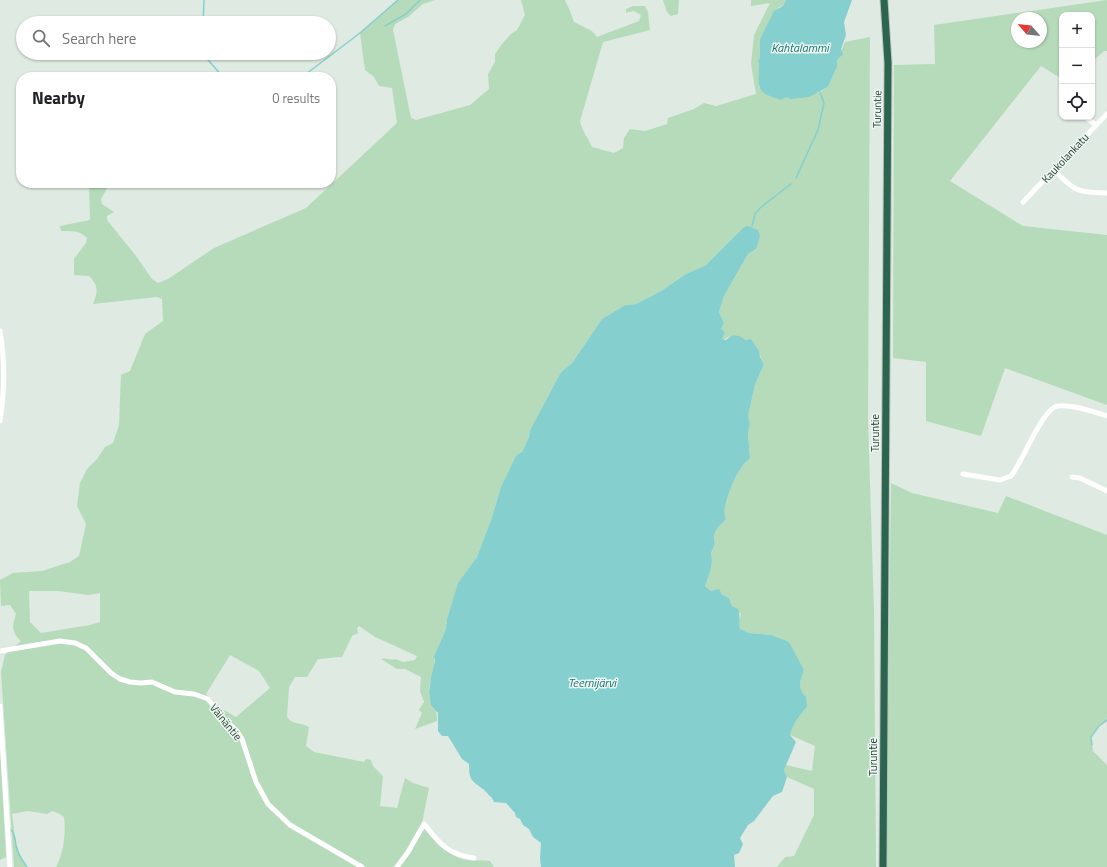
<!DOCTYPE html>
<html lang="en">
<head>
<meta charset="utf-8">
<style>
  :root { --surface:#fff; --page:#f2f2f2; --text:#202124; --muted:#757577; --line:#e0e0e0 }
  body { margin:0; font-family:"Titillium Web",sans-serif; background:var(--page); color:var(--text) }
  .controls { position:absolute; right:12px; top:12px; display:grid; overflow:hidden; border-radius:8px; box-shadow:0 1px 3px #0004 }
  .controls button { width:36px; height:36px; display:grid; place-items:center; padding:0; border:0; border-bottom:1px solid var(--line); background:var(--surface); color:var(--text); font:20px sans-serif }
  .compass { position:absolute; left:1011px; top:12px; width:36px; height:36px; border-radius:50%; background:var(--surface); box-shadow:0 1px 3px #0004; rotate:298deg }
  .list { margin:0; padding:0; list-style:none }
  h2 { display:flex; justify-content:space-between; align-items:center; height:52px; margin:0; padding:0 16px; font-size:17px }
  h2 small { font-size:13px; font-weight:400; color:var(--muted) }
  .icon { flex:none; width:22px; height:22px; fill:none; stroke:currentColor; stroke-width:2; stroke-linecap:round; stroke-linejoin:round }
  .map { position:relative; flex:none; width:1107px; height:867px; overflow:hidden }
  .search { position:absolute; background:var(--surface); box-shadow:0 1px 3px #0004; left:16px; top:16px; width:320px; height:44px; display:flex; align-items:center; gap:10px; box-sizing:border-box; padding:0 14px; border-radius:22px; color:var(--muted); font-size:15px }
  .panel { position:absolute; background:var(--surface); box-shadow:0 1px 3px #0004; left:16px; top:72px; width:320px; height:116px; border-radius:16px }
  .map>svg:first-child { display:block }
</style>
</head>
<body>
<div class="map">
<svg width="1107" height="867" viewBox="0 0 1107 867">
  <rect width="100%" height="100%" fill="#deeae2"/>
  <!-- green -->
  <g fill="#b6dbba" fill-rule="evenodd">
    <path d="M398,0H435L423,4L408,17L395,24L393,30L411,118L416,120L470,105L489,89L488,74L495,62V54L502,44L511,34L517,30L525,15L521,0H565L570,11L574,22L592,31L597,37L639,21L641,15L634,11L626,13V9L633,6H645L648,12L650,30L603,42L580,121C582,131 588,138 592,147L614,153L623,148L624,138L630,129L645,131L667,124L668,118L694,109L704,103L716,106L756,94L751,64L754,35L770,3L751,6V0H786L783,6L779,7L760,39V57L758,61L759,65V87L787,97H809L813,94L820,92L828,87L837,67V60L845,42L870,37L868,418L874,611L876,867H777L785,857L794,856L814,815V789L787,777L784,770L786,765L812,771L815,746L790,735C793,724 799,716 807,707C800,690 797,688 804,670L771,635L749,633L740,629L738,624L741,614L732,606L729,598L721,594L717,589L711,591L705,586C709,575 714,564 711,553L715,544C711,534 718,526 726,520C725,516 724,511 725,507C728,494 738,465 750,459L748,432L750,424L748,416L755,385L764,364C761,359 760,354 757,349C751,340 741,338 732,335L723,340L722,339L721,329L724,323L719,312L724,296L748,254L756,249L744,227L706,265L686,274L661,291L636,304L625,305L602,319L572,363L561,372L530,430L529,437L522,452L501,487L491,520L477,557L458,584L447,619L446,629L434,656C436,667 429,679 429,691C430,701 438,707 437,721L415,729L422,713L419,710L424,702L420,691L421,677L405,669H397L381,659C387,657 391,661 396,659L403,662L415,660L417,656L375,637L359,626L357,628L358,633L352,636L342,657C333,657 326,659 318,659L307,677H295L289,687L287,716C290,725 301,722 309,727L306,746L314,752L364,762L366,759L371,760L373,766L383,776L380,806L397,808L405,778L413,783L429,788L422,823C435,839 446,857 468,860C475,861 483,860 490,861L494,867H56C64,853 66,832 64,817L58,813L52,811L47,814L28,811L12,814C15,834 14,850 27,867H14L1,672L5,655L21,641C11,632 12,626 16,614L10,605L1,606L0,580L13,573L42,571L70,562L79,556L86,524L77,506L80,483L87,469L97,459L105,447L113,443L119,425L121,375L130,371L145,334L163,321L162,299L157,297L93,304C98,292 99,286 89,276L74,275V259L86,243L87,238C80,230 70,231 61,231L60,226L90,220L89,183H105L109,185L101,199L102,204L114,212L107,216V220L136,256L152,279L158,283L168,279L214,248L306,208L397,123L392,88L379,86L374,77L365,70L360,33ZM29,591H58L88,595L100,593V622L90,625L41,633L30,622ZM230,655L259,671L270,688L236,717L222,709L206,694Z"/>
    <polygon points="663,0 679,0 678,14 671,16 667,12"/>
    <path d="M1107,0V51H1104L1092,62V15H1062V79L1041,66L950,181L1023,226L1107,235V405L1005,368L981,436L926,421V362L893,358L894,65L935,64L934,25ZM1017,18H1041V42H1017Z"/>
    <polygon points="891,483 912,493 998,513 1006,496 1107,535 1107,720 1099,726 1091,737 1093,751 1107,765 1107,867 886,867"/>
    <polygon points="0,748 6,857 0,860"/>
  </g>
  <!-- water -->
  <g fill="#85d0cf">
    <path d="M786,0H852L844,22L846,35L841,49L843,54L837,60V67L828,87L809,97L791,99L786,97L781,100C776,98 767,96 763,92C755,86 761,69 758,61L760,57V39L774,11L783,6Z"/>
    <path d="M748,226L758,230L760,236L756,249L748,254L724,296L719,312L724,323L721,329L725,332L722,339L726,340L732,335L739,336L746,340L751,339L759,351L760,357L764,364L755,385L748,416L750,424L748,432L750,459C738,465 728,494 725,507C724,511 725,516 726,520C718,526 711,534 715,544L711,553C714,565 709,575 705,586L711,591L717,589L720,590L721,594L729,598L732,606L738,609C741,616 738,622 740,629L749,633L771,635L789,642L804,670C800,682 797,687 806,697L807,707C799,716 793,724 790,735L796,742L784,770L787,777L782,792L773,796L754,821L748,825L740,838L743,844L739,853L734,855L735,867H541L540,858L541,843L533,837L529,829L523,825L520,819L516,817L515,813L506,803L494,802L492,798C488,795 487,792 483,789C471,780 469,780 469,764L462,759L448,736H442L438,731V713L431,705L429,692L431,677L435,661L434,656L446,629L447,619L458,583L477,557L491,520L501,487L516,456L522,452L529,437L530,430L561,372L572,363L602,319L625,305L636,304L661,291L686,274L706,265L744,227Z"/>
  </g>
  <g fill="none" stroke-linecap="round" stroke-linejoin="round">
    <!-- stream -->
    <g stroke="#85d0cf" stroke-width="1.5">
      <polyline points="203,23 204,0"/>
      <polyline points="385,26 406,14 420,0"/>
      <polyline points="202,53 223,77"/>
      <polyline points="302,77 360,33 398,0"/>
      <polyline points="796,178 818,130 824,103 820,92"/>
      <polyline points="752,226 755,214 760,208 791,184"/>
      <polyline points="1092,745 1091,737 1099,726 1107,720"/>
      <path d="M11,830C17,837 14,841 17,849C19,856 23,861 27,867"/>
    </g>
    <defs>
      <polyline id="highway" points="883,867 888,63 884,0"/>
    </defs>
    <!-- highway casing -->
    <use href="#highway" stroke="#bcc4c0" stroke-width="9"/>
    <!-- minor -->
    <g stroke="#fff" stroke-width="5">
      <polyline points="1085,117 1096,125"/>
      <path d="M1054,170C1076,192 1076,192 1107,193"/>
      <polyline points="1023,202 1107,114"/>
      <path d="M0,331C5,361 5,390 0,421"/>
      <path d="M963,474L1000,480L1011,476C1022,463 1043,407 1058,406C1073,404 1093,412 1107,416"/>
      <polyline points="1072,477 1080,478 1107,491"/>
      <polyline points="0,651 60,641 75,643 86,648 111,673 120,679 130,682 141,683 152,682 175,692 194,694 208,699 225,720 236,730 242,739 256,782 268,804 290,825 362,867"/>
      <polyline points="0,706 10,867"/>
      <path d="M397,867L408,852L424,824C439,843 448,855 474,858"/>
    </g>
    <!-- highway -->
    <use href="#highway" stroke="#2b6550" stroke-width="7"/>
  </g>
  <g text-anchor="middle" dominant-baseline="central" stroke-width="3" stroke-linejoin="round" paint-order="stroke">
    <!-- street labels -->
    <g font-size="11" fill="#1f392e" stroke="#eef6f1">
      <text transform="translate(877 109) rotate(-89)">Turuntie</text>
      <text transform="translate(1065 158) rotate(-47)">Kaukolankatu</text>
      <text transform="translate(875 433) rotate(-90)">Turuntie</text>
      <text transform="translate(226 722) rotate(51)">Väinäntie</text>
      <text transform="translate(873 757) rotate(-90)">Turuntie</text>
    </g>
    <!-- water labels -->
    <g font-size="12" font-style="italic" fill="#1a7374" stroke="#eef6f1">
      <text x="800" y="47">Kahtalammi</text>
      <text x="592" y="682">Teernijärvi</text>
    </g>
  </g>
</svg>
<div class="controls">
<button>+</button>
<button>−</button>
<button><svg class="icon" aria-label="locate" viewBox="0 0 24 24"><circle cx="12" cy="12" r="6"/><path d="M12 2v4M12 18v4M2 12h4M18 12h4"/></svg></button>
</div>
<svg class="compass" viewBox="-18 -18 36 36"><path d="M0-13l5 13h-10z" fill="#e53935"/><path d="M0 13l5-13h-10z" fill="#757577"/></svg>
<div class="search"><svg class="icon" aria-label="search" viewBox="0 0 24 24"><circle cx="10" cy="10" r="6"/><path d="M15 15l6 6"/></svg>Search here</div>
<section class="panel">
<h2>Nearby<small>0 results</small></h2>
<ul class="list">
</ul>
</section>
</div>
</body>
</html>
